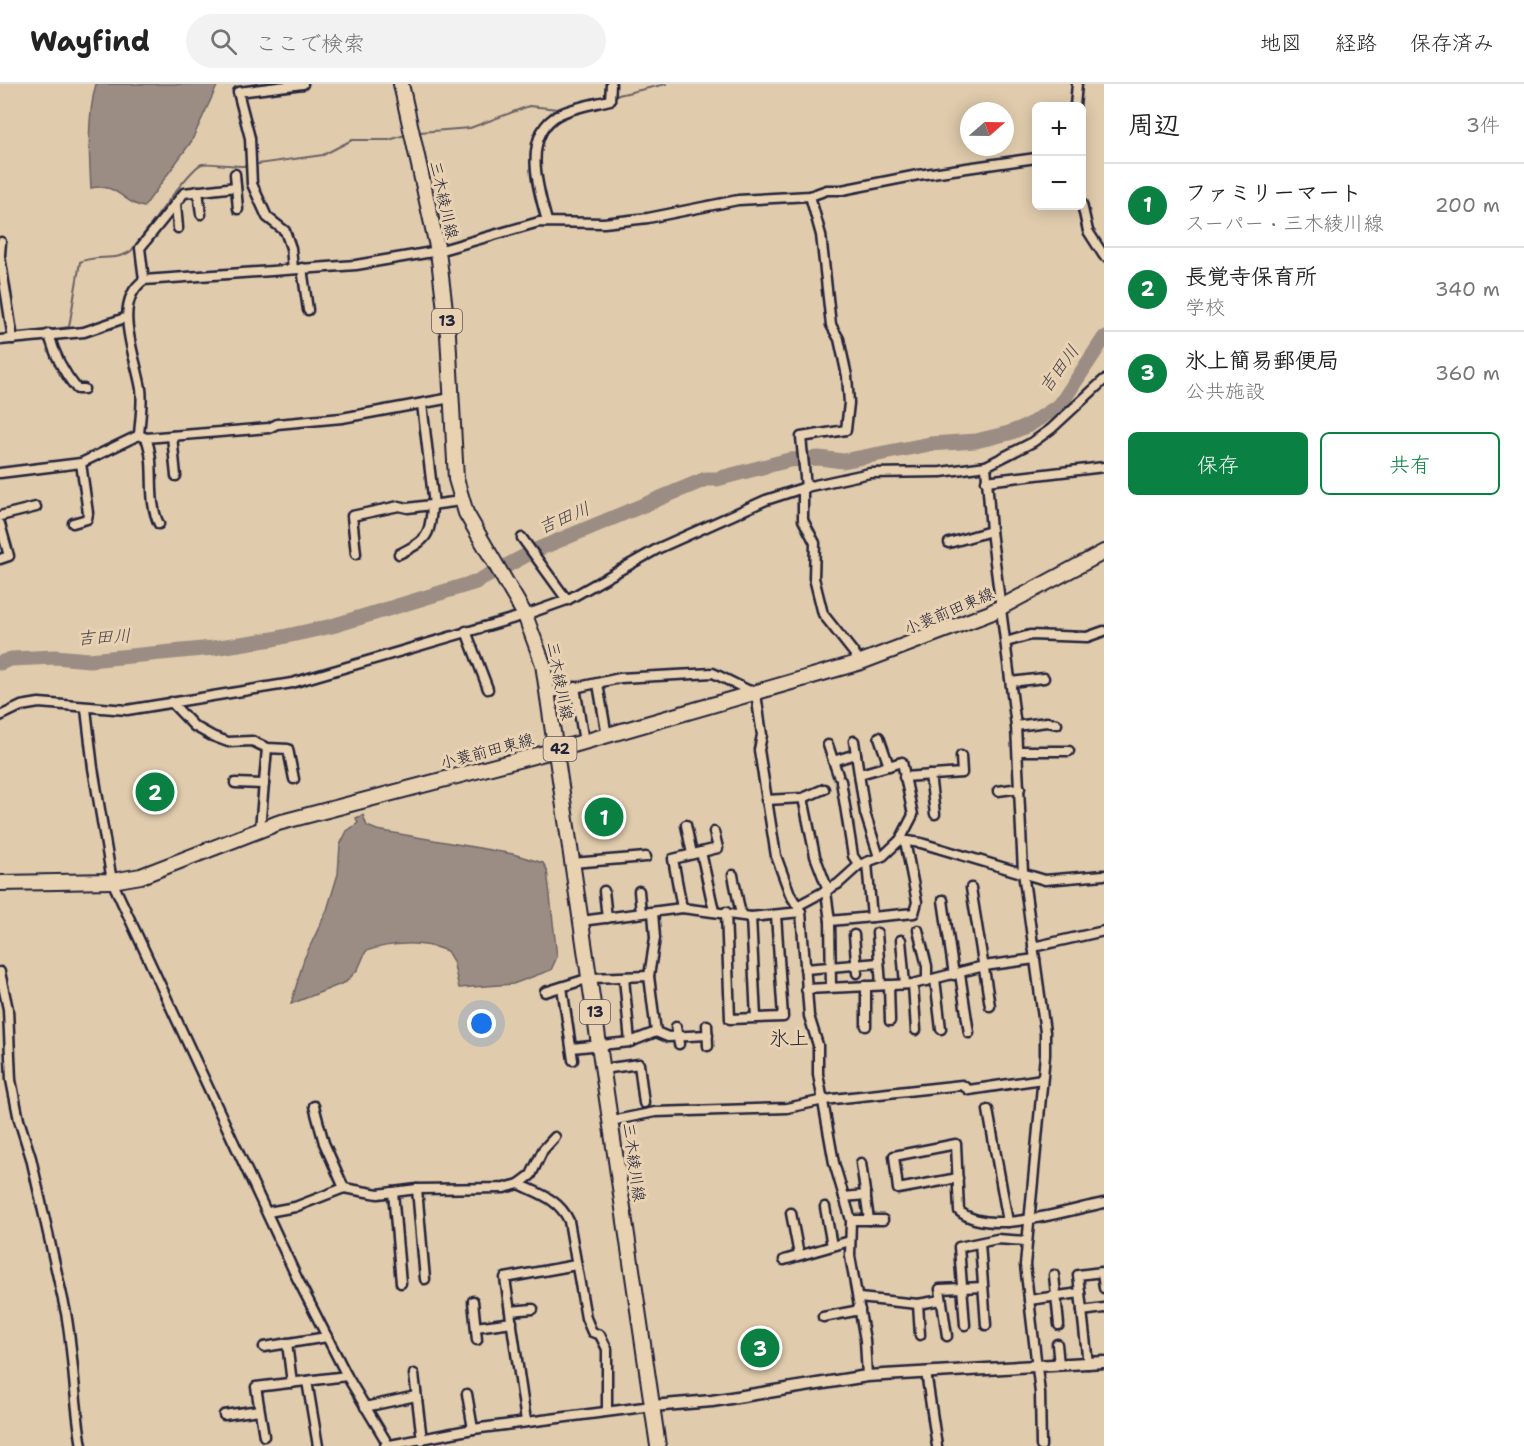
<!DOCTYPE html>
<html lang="ja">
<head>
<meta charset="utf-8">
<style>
  :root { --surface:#fff; --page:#f2f2f2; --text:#222; --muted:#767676; --line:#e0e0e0; --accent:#0b8043 }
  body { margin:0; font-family:"Shantell Sans","Klee One",sans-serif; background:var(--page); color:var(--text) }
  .controls { position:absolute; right:18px; top:18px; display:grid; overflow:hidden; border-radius:9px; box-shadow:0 3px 15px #0003 }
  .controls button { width:54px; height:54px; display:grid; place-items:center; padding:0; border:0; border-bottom:2px solid var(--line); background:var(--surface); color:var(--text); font:30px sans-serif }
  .compass { position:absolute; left:960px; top:18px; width:54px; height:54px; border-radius:50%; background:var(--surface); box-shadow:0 3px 15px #0003; rotate:70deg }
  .you { position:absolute; left:482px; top:940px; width:21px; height:21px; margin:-15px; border:4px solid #fff; border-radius:50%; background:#1a73e8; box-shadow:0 0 0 9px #1a73e833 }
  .badge { display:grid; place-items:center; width:39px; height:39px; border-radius:50%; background:var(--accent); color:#fff; font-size:20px; font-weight:700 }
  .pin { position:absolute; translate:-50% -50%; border:3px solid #fff; box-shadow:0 2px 6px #0006 }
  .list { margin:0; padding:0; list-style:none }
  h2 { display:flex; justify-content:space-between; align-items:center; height:78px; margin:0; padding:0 24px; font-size:26px }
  h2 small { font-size:20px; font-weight:400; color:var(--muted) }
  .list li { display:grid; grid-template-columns:39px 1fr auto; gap:18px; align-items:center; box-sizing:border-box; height:84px; padding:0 24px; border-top:2px solid var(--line) }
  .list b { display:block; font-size:22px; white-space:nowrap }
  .list p { margin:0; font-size:20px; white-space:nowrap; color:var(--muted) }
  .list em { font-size:20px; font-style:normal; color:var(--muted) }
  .actions { display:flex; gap:12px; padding:18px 24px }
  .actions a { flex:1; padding:14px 0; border:2px solid var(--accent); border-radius:9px; text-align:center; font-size:21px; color:var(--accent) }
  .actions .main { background:var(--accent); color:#fff }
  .icon { flex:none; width:33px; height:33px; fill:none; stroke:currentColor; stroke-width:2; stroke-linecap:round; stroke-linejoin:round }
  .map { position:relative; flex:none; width:1104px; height:1362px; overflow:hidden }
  header { display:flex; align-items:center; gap:36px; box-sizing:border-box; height:84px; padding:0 30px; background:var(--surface); border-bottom:2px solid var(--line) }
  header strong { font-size:28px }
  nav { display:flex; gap:33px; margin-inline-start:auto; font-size:21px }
  .search { width:420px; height:54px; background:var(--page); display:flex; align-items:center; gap:15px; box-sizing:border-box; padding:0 21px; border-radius:33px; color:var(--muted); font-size:22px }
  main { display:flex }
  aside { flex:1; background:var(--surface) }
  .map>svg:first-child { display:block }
</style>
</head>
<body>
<header>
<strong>Wayfind</strong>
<div class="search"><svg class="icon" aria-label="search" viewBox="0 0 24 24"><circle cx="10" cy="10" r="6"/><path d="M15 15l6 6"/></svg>ここで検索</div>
<nav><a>地図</a><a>経路</a><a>保存済み</a></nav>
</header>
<main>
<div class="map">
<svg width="1104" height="1362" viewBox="0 0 1104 1362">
  <rect width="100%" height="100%" fill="#e0cbac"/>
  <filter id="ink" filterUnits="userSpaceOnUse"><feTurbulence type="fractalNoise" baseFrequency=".0167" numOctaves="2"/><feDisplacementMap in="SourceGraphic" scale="12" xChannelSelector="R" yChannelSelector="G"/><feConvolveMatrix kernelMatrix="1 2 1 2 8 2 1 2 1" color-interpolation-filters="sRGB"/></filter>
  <g filter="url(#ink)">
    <!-- water -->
    <g fill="#9b8d83" stroke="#6b6266" stroke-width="1.5">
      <path d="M96,0H218L191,58L144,123C123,120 118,98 91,104C89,69 87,34 96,0Z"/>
      <path d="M363,731L367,742L377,746L513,770L543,779L547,786L557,873L551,886L513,900L459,904L453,877L447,867C422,857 391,858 366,867L358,885L346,898L291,920L304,875L327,826L338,790L340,761L347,747L358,739L356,734Z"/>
    </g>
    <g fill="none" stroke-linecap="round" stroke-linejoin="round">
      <!-- stream -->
      <g stroke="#6b6266" stroke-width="2">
        <polyline points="614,12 666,0"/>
        <polyline points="420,48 470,44 529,22 558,25"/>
        <polyline points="258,80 323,71 352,56 389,56 405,51"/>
        <path d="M16,250L69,243L80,178C96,170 116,178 131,167C144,152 189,84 202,80C209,78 235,83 248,82"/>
      </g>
      <!-- river -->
      <polyline stroke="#9b8d83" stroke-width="15" points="0,579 11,575 55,573 89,576 213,564 273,555 332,542 476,498 536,466 706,395 717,395 789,376 819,374 843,377 930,360 976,357 1009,349 1029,341 1060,321 1104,254"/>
      <defs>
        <g id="minor">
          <polyline points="1075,22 1077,0"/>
          <polyline points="235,90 238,125"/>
          <polyline points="198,107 201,130"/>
          <polyline points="176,120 178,144"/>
          <polyline points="1082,120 1088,147 1104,172"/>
          <path d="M547,137C538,105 521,50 560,30C575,23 594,20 610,16L611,0"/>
          <polyline points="0,170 1,158"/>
          <polyline points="0,172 13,255"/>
          <polyline points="302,184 308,226"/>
          <polyline points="293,185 291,164 285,147 267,133 252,100 250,54 238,8 303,0"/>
          <polyline points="144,196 140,164 184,109 236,103"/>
          <path d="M49,250C54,270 64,289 77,305H84"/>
          <polyline points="0,256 84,248 125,234"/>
          <polyline points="422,320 434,421"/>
          <path d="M139,351C140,336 143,319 141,305C136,272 111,219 144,196L356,181L438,167L539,138L604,139L648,134L738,116L810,112L827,106H842L918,91L1036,74"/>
          <polyline points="172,352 176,392"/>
          <path d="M146,354C157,381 146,414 159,440"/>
          <polyline points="986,382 991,447 1016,642 1023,788 1045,948 1045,971 1025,1181 1040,1309 1041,1362"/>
          <polyline points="0,389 81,379 139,351 146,354 269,344 277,340 342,334 451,314"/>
          <polyline points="986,397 1104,383"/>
          <polyline points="806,403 801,353 846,346 849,319 847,292 839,255 831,241 821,151 810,112"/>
          <polyline points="803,404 803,436 815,459 814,494 823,530 861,578"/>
          <polyline points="0,432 36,423"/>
          <polyline points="73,439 87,435 88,429 81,379"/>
          <polyline points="0,440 9,472 0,475"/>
          <polyline points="522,454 567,516"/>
          <polyline points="949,459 991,447"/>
          <polyline points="356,470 352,432 399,422 408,424 461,417"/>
          <path d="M399,470C427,456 430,453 432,422"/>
          <polyline points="466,547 488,605"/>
          <polyline points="1006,558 1030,551 1087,553 1104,547"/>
          <polyline points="1011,598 1044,594"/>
          <polyline points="598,600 607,652"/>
          <polyline points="575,603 584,658"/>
          <polyline points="547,610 620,594 713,589 756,610 762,651 759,666 776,772 790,810 801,828 809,932 818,961 818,990 834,1079 851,1136 850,1172 865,1256 867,1292"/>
          <polyline points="171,618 194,642 212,652 228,658 252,657 267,664 288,665 294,695"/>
          <polyline points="86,625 93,684 112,797 297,1194 347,1292 389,1362"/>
          <polyline points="0,632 21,622 39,619 127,626 292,599 525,531 567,516 659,464 766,416 806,403 870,389 941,388 986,382 1033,358 1051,345 1104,296"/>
          <polyline points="1016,642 1047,638 1057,640"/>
          <polyline points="879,653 889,682"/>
          <polyline points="854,657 865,729 879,773"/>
          <polyline points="828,661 838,691"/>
          <polyline points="1019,667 1069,667"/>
          <polyline points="833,677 856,670"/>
          <polyline points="860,690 902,678 913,731 900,756"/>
          <polyline points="930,691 935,730"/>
          <polyline points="904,693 962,689 961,672"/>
          <polyline points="841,697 853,772 859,781"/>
          <polyline points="235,699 264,700"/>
          <polyline points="998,707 1020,704"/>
          <polyline points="803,714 815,772 828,806"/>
          <polyline points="766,716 803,714 824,705"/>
          <polyline points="686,741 692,770"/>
          <polyline points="260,745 267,664"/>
          <polyline points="701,768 714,827"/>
          <polyline points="572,779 646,773"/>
          <polyline points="867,779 872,833"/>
          <polyline points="733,791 741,831"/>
          <polyline points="971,804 990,922"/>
          <polyline points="604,807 607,834"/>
          <polyline points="639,807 641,829"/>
          <polyline points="826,808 830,837 831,903"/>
          <polyline points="943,816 954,891"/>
          <polyline points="799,821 838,800 859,781 883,772 900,756 921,759 1045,796 1104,791"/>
          <polyline points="682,824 673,775 718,764 714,748"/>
          <polyline points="653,828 655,854 649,892 656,948"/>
          <polyline points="726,828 730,935 783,933 776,831"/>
          <polyline points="751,833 756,934"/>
          <polyline points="581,837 682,824 751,833 801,828"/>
          <polyline points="830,837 914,829 917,818 905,757"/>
          <polyline points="918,846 927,882 927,897"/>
          <polyline points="877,849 881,901"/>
          <polyline points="854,851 857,889"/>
          <polyline points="901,856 905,900"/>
          <polyline points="1033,863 1104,847"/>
          <polyline points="805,885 879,879"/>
          <path d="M0,888L8,925L11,996L19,1036L31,1074L66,1229C74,1273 74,1318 82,1362"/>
          <polyline points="960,890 969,949"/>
          <polyline points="624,894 630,958"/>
          <polyline points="935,895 941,945"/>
          <polyline points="913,900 916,946"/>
          <polyline points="889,901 890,937"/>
          <polyline points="562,903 573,976"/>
          <polyline points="806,905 913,900 984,882 1035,875"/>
          <polyline points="545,908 590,894 649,892"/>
          <polyline points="707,941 708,962"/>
          <polyline points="866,942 866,902"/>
          <polyline points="676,943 679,960"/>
          <polyline points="572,964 630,958 656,948 668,953 708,951"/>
          <polyline points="603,985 639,980 644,1019"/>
          <polyline points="314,1022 324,1059 344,1104"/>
          <polyline points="988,1026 1008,1138"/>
          <polyline points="611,1037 655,1028 787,1024 824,1016 962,1001 969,1006 1042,995"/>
          <polyline points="861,1079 869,1136"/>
          <path d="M958,1094L898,1105L894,1072L956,1060L959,1127C990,1153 1067,1126 1104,1119"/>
          <path d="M519,1100C540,1110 559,1115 569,1137L586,1234L592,1248L600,1251L607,1265V1326"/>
          <polyline points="417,1105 425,1195"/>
          <polyline points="393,1108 401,1199"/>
          <polyline points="844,1113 866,1111"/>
          <polyline points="825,1123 832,1162"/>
          <polyline points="268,1128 295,1123 344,1104 378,1110 417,1105 504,1104 519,1100 531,1091 543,1066 555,1053"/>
          <polyline points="791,1129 799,1171"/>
          <polyline points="851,1136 883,1136"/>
          <polyline points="980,1159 986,1241"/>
          <polyline points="784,1176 850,1157"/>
          <polyline points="1054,1191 1059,1241"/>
          <polyline points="859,1214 918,1220 941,1216"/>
          <polyline points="1029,1216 1080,1209"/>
          <polyline points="473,1217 477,1256"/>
          <polyline points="918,1220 920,1251"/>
          <polyline points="510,1227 533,1225"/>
          <polyline points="1082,1227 1104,1224"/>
          <polyline points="823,1233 860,1226"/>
          <polyline points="965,1241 959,1163 997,1155 1026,1157"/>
          <polyline points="476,1243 512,1238"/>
          <polyline points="947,1252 940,1205 983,1203"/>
          <polyline points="287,1259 292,1299"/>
          <polyline points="1057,1260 1059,1281"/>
          <polyline points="264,1263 327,1253"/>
          <polyline points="1088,1280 1078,1191 1102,1188 1104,1204"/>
          <polyline points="926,1288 937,1362"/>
          <polyline points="414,1290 422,1356"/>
          <polyline points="307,1297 318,1362"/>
          <polyline points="467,1310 473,1345"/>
          <polyline points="365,1323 416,1312"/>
          <polyline points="224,1331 259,1326"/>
          <polyline points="526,1337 505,1194 576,1181"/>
          <polyline points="264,1352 256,1303 347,1292"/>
          <polyline points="385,1362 473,1345 652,1322"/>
        </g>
        <polyline id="tertiary" points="652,1322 712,1317 867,1292 1104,1278"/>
        <g id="primary">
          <polyline points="401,0 438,167 448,251 456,395 466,429 525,531 543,580 658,1362"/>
          <polyline points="0,799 112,797 141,792 278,739 556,666 861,578 990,529 1104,468"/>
        </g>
      </defs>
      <!-- minor casing -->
      <use href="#minor" stroke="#22223b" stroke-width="13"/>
      <!-- tertiary casing -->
      <use href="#tertiary" stroke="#22223b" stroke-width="15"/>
      <!-- primary casing -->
      <use href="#primary" stroke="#22223b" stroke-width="18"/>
      <!-- minor -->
      <use href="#minor" stroke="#e8d2b1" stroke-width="8"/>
      <!-- tertiary -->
      <use href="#tertiary" stroke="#e8d2b1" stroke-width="10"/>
      <!-- primary -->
      <use href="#primary" stroke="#e8d2b1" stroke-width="14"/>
    </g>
  </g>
  <g text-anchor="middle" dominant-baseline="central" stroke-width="6" stroke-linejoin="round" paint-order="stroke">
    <!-- shield labels -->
    <g fill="#e8d2b1" stroke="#5d575e" stroke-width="1.5">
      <rect x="432" y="225" width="30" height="24" rx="4.5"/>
      <rect x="543.5" y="653" width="33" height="24" rx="4.5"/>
      <rect x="580" y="916" width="30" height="24" rx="4.5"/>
    </g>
    <g font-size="15" font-weight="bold" fill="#22223b">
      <text x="447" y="237">13</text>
      <text x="560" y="665">42</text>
      <text x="595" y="928">13</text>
    </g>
    <!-- street labels -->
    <g font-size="16" fill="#22223b" stroke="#e8d2b1">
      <text transform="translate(444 116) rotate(77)">三木綾川線</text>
      <text transform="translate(949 527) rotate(-23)">小蓑前田東線</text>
      <text transform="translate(560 597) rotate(79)">三木綾川線</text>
      <text transform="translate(487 667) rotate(-15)">小蓑前田東線</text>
      <text transform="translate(634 1078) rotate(82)">三木綾川線</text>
    </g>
    <!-- water labels -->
    <g font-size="18" font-style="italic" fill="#464251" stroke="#e8d2b1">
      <text transform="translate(1059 285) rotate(-54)">吉田川</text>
      <text transform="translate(564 434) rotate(-23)">吉田川</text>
      <text transform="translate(104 553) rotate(-3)">吉田川</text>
    </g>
    <!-- quarter labels -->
    <g font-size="20" fill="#22223b" stroke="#e8d2b1">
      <text x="789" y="954">氷上</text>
    </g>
  </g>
</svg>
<div class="controls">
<button>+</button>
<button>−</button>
</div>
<svg class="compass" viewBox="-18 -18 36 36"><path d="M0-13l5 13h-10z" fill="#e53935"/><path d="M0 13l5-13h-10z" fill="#767676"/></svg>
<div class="you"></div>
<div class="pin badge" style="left:604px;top:733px">1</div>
<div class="pin badge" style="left:155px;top:708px">2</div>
<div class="pin badge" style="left:760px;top:1264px">3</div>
</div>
<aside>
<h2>周辺<small>3件</small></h2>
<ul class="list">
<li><span class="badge">1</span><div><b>ファミリーマート</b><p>スーパー · 三木綾川線</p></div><em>200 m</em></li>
<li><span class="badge">2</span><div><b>長覚寺保育所</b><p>学校</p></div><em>340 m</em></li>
<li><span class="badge">3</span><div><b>氷上簡易郵便局</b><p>公共施設</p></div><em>360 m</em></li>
</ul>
<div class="actions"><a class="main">保存</a><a>共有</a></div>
</aside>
</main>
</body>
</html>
